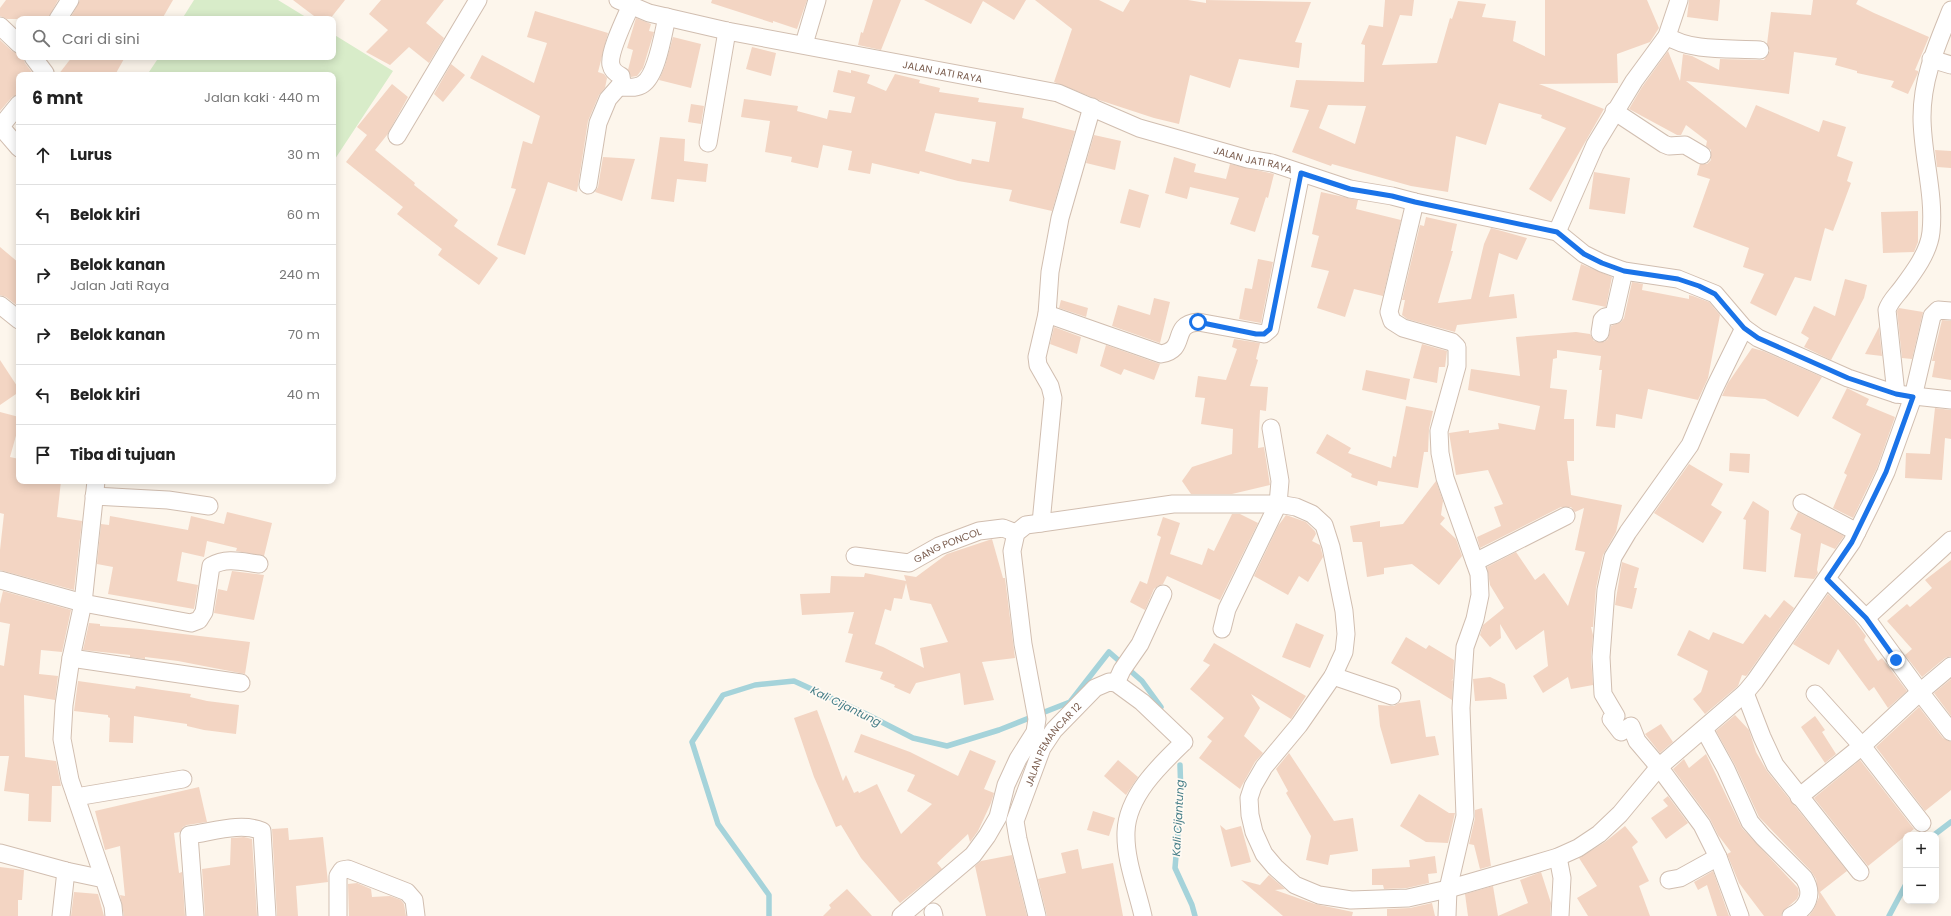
<!DOCTYPE html>
<html lang="id">
<head>
<meta charset="utf-8">
<style>
  :root { --surface:#fff; --page:#f6f6f6; --text:#222; --muted:#767676; --line:#e0e0e0 }
  body { margin:0; font-family:Poppins,sans-serif; background:var(--page); color:var(--text) }
  .controls { position:absolute; right:12px; bottom:12px; display:grid; overflow:hidden; border-radius:8px; box-shadow:0 2px 10px #0003 }
  .controls button { width:36px; height:36px; display:grid; place-items:center; padding:0; border:0; border-bottom:1px solid var(--line); background:var(--surface); color:var(--text); font:20px sans-serif }
  .stop { position:absolute; width:12px; height:12px; margin:-9px; border:3px solid #1a73e8; border-radius:50%; background:#fff }
  .stop.end { background:#1a73e8; border-color:#fff; box-shadow:0 1px 4px #0008 }
  .list { margin:0; padding:0; list-style:none }
  h2 { display:flex; justify-content:space-between; align-items:center; height:52px; margin:0; padding:0 16px; font-size:17px }
  h2 small { font-size:13px; font-weight:400; color:var(--muted) }
  .list li { display:grid; grid-template-columns:26px 1fr auto; gap:12px; align-items:center; box-sizing:border-box; height:60px; padding:0 16px; border-top:1px solid var(--line) }
  .list b { display:block; font-size:15px; white-space:nowrap }
  .list p { margin:0; font-size:13px; white-space:nowrap; color:var(--muted) }
  .list em { font-size:13px; font-style:normal; color:var(--muted) }
  .icon { flex:none; width:22px; height:22px; fill:none; stroke:currentColor; stroke-width:2; stroke-linecap:round; stroke-linejoin:round }
  .map { position:relative; flex:none; width:1951px; height:916px; overflow:hidden }
  .search { position:absolute; background:var(--surface); box-shadow:0 2px 10px #0003; left:16px; top:16px; width:320px; height:44px; display:flex; align-items:center; gap:10px; box-sizing:border-box; padding:0 14px; border-radius:8px; color:var(--muted); font-size:15px }
  .panel { position:absolute; background:var(--surface); box-shadow:0 2px 10px #0003; left:16px; top:72px; width:320px; height:412px; border-radius:8px }
  .map>svg:first-child { display:block }
</style>
</head>
<body>
<div class="map">
<svg width="1951" height="916" viewBox="0 0 1951 916">
  <rect width="100%" height="100%" fill="#fdf6ec"/>
  <!-- green -->
  <g fill="#d8ecc9">
    <polygon points="194,0 278,0 309,19 182,19"/>
    <polygon points="333,34 393,71 333,162 333,75 147,75 159,57 333,57"/>
  </g>
  <g fill="none" stroke-linecap="round" stroke-linejoin="round">
    <!-- stream -->
    <g stroke="#a5d3da" stroke-width="5.5">
      <polyline points="1180,765 1181,796 1175,868 1192,905 1195,916"/>
      <polyline points="1934,835 1951,822"/>
      <polyline points="769,916 769,895 718,824 692,742 723,695 755,685 794,681 864,713 913,738 947,746 999,730 1070,702 1109,652 1142,681 1161,707"/>
      <polyline points="1889,916 1906,884"/>
    </g>
  </g>
  <!-- building -->
  <g fill="#f3d5c3" fill-rule="evenodd">
    <polygon points="6,0 58,0 48,19 7,19 0,16 0,8"/>
    <polygon points="80,0 173,0 162,19 70,19"/>
    <polygon points="293,0 345,0 330,19 318,19"/>
    <polygon points="381,0 444,0 426,23 444,38 429,63 409,47 390,65 366,52 388,30 369,14"/>
    <polygon points="712,0 807,0 797,29 773,21 773,23 711,3"/>
    <polygon points="873,0 901,0 881,50 858,45 861,32 863,33"/>
    <polygon points="924,0 1026,0 1014,20 983,1 971,24"/>
    <polygon points="1035,0 1099,0 1123,12 1130,0 1188,0 1206,3 1206,0 1311,2 1295,42 1302,43 1299,68 1239,59 1230,88 1190,75 1179,124 1154,118 1099,100 1054,82 1072,29"/>
    <path d="M1385,0H1414L1412,16L1400,15L1382,65L1437,63L1450,18L1452,19L1458,1L1486,4L1482,17L1516,21L1513,41L1545,56V0H1647L1659,28L1650,42L1617,54L1618,83L1539,84L1604,109L1551,202L1529,189L1566,128L1541,118L1542,115L1499,103L1486,145L1456,136L1448,192L1411,186L1332,164L1331,166L1292,152L1309,110L1290,107L1296,80L1364,82L1365,45L1361,44L1369,25L1383,27ZM1328,105L1366,106L1355,144L1319,128Z"/>
    <polygon points="1689,0 1720,0 1718,21 1687,17"/>
    <polygon points="1813,0 1858,0 1856,4 1874,13 1929,37 1915,70 1918,71 1918,73 1908,94 1891,87 1894,81 1857,73 1857,71 1835,65 1837,58 1794,52 1789,94 1686,81 1746,128 1756,105 1819,132 1823,120 1846,127 1837,156 1853,162 1847,181 1851,183 1838,218 1833,231 1825,228 1811,281 1795,277 1776,316 1750,303 1764,274 1743,267 1749,248 1693,227 1710,179 1697,175 1700,164 1707,164 1711,160 1711,150 1706,146 1707,141 1686,125 1681,135 1677,135 1629,109 1642,87 1668,51 1680,81 1683,54 1692,56 1719,70 1720,59 1764,60 1770,51 1767,44 1771,12 1811,15"/>
    <polygon points="535,11 608,33 598,72 604,74 607,78 605,88 599,95 588,121 577,192 548,182 525,255 497,245 516,189 511,188 523,141 532,144 540,116 470,78 482,55 534,83 547,43 527,37"/>
    <polygon points="636,18 651,24 649,31 654,32 643,68 637,76 631,77 628,70 633,50 627,48"/>
    <polygon points="673,37 701,44 691,88 659,80 665,66"/>
    <polygon points="0,40 12,51 19,54 19,57 23,57 25,63 34,75 19,75 19,94 12,97 0,111"/>
    <polygon points="752,47 776,53 771,76 746,69"/>
    <polygon points="72,57 125,57 115,75 58,75"/>
    <polygon points="451,64 465,75 443,102 434,94"/>
    <path d="M838,70L851,73V70L870,75L867,83L886,91L895,74L920,80L919,83L940,88L939,92L979,98L978,102L1024,108L1022,118L1075,131L1052,211L1009,201L1012,190L958,181L920,171L919,174L872,163L870,174L848,170L852,151L823,145L818,168L791,162L792,157L765,152L770,121L741,117L744,99L798,106L797,111L827,119L829,110L851,113L855,97L833,92ZM935,113L996,122L989,162L972,159L971,164L925,151Z"/>
    <polygon points="392,84 408,97 387,135 375,150 415,183 414,185 458,220 454,226 498,258 479,285 438,255 442,249 397,214 403,207 346,162 367,135 357,127"/>
    <polygon points="691,104 704,106 701,124 688,122"/>
    <polygon points="1094,135 1121,141 1115,170 1086,163"/>
    <polygon points="660,137 685,139 684,161 708,164 706,182 677,179 674,202 651,199"/>
    <polygon points="1935,150 1951,151 1951,168 1937,167"/>
    <polygon points="603,157 635,159 622,201 595,192 598,187"/>
    <polygon points="1174,157 1196,164 1194,172 1226,179 1230,164 1274,174 1268,198 1266,197 1255,232 1230,224 1239,198 1190,187 1187,199 1165,193"/>
    <polygon points="1594,172 1630,178 1625,214 1589,209"/>
    <polygon points="1129,189 1149,195 1140,228 1120,223"/>
    <polygon points="1321,192 1358,200 1356,209 1401,220 1383,296 1354,289 1345,317 1317,308 1329,271 1311,267 1319,236 1312,234"/>
    <polygon points="1918,211 1918,242 1914,252 1883,253 1881,212"/>
    <polygon points="1426,217 1457,224 1451,251 1453,251 1438,303 1471,299 1484,244 1491,228 1527,238 1517,260 1499,253 1489,297 1514,294 1517,318 1457,325 1455,332 1407,319 1402,315 1405,300 1402,300 1420,225 1424,226"/>
    <polygon points="0,247 19,263 19,307 6,297 0,295"/>
    <polygon points="1258,259 1273,262 1261,323 1239,319 1245,288 1252,289"/>
    <polygon points="1581,264 1612,277 1606,307 1572,300"/>
    <polygon points="1845,279 1867,285 1864,298 1831,360 1804,347 1809,338 1801,333 1814,306 1835,316"/>
    <polygon points="1632,282 1643,284 1642,290 1689,299 1689,295 1693,296 1709,302 1720,315 1708,378 1698,400 1648,389 1642,419 1616,414 1615,428 1596,426 1602,370 1599,370 1601,356 1557,350 1557,358 1553,359 1550,388 1567,390 1564,419 1574,419 1574,461 1567,461 1571,495 1622,505 1616,532 1603,555 1596,588 1593,627 1591,627 1593,635 1591,657 1593,685 1571,689 1568,677 1543,693 1533,676 1548,666 1544,630 1516,650 1500,624 1501,638 1490,647 1480,635 1483,625 1504,608 1490,585 1487,567 1516,552 1535,580 1544,573 1568,606 1585,552 1575,550 1584,508 1575,512 1571,507 1561,507 1480,548 1477,537 1501,526 1494,507 1503,504 1488,470 1456,475 1449,433 1469,430 1469,433 1499,429 1498,423 1535,430 1540,406 1468,390 1471,369 1520,376 1516,337 1576,332 1590,334 1594,341 1604,342 1608,339 1611,326 1621,322 1624,318"/>
    <polygon points="1154,298 1170,302 1160,343 1112,326 1118,305 1150,315"/>
    <polygon points="1061,300 1088,308 1086,317 1059,308"/>
    <polygon points="1899,308 1923,312 1912,359 1902,358 1897,311"/>
    <polygon points="1942,320 1951,321 1951,380 1932,377 1935,361 1932,361"/>
    <polygon points="1054,327 1081,337 1077,354 1050,344"/>
    <polygon points="1879,327 1882,356 1865,354"/>
    <polygon points="1234,339 1260,343 1256,359 1258,360 1250,386 1268,387 1266,411 1260,410 1258,448 1264,447 1270,485 1232,494 1191,494 1182,481 1192,467 1232,454 1233,429 1201,424 1205,398 1195,397 1198,376 1226,380 1237,349 1232,347"/>
    <polygon points="1422,344 1447,351 1445,367 1439,367 1437,383 1413,378"/>
    <polygon points="1106,345 1160,364 1154,380 1124,369 1121,375 1100,366"/>
    <polygon points="1752,348 1763,351 1822,377 1798,417 1765,399 1722,396 1728,383"/>
    <polygon points="0,360 19,389 19,392 0,405"/>
    <polygon points="1366,370 1410,379 1406,400 1362,390"/>
    <polygon points="1847,388 1869,399 1866,405 1895,417 1877,468 1853,518 1833,508 1847,475 1844,473 1861,434 1832,418"/>
    <polygon points="1406,406 1433,411 1429,429 1428,452 1424,452 1418,488 1378,481 1377,486 1351,477 1352,474 1316,453 1327,434 1351,448 1348,453 1391,468 1393,456 1396,457"/>
    <polygon points="1935,408 1951,410 1951,439 1945,438 1942,480 1905,478 1906,453 1930,454"/>
    <polygon points="0,412 19,417 19,425 10,457 19,459 19,481 61,481 57,517 82,521 74,590 0,570 0,550 4,514 0,513"/>
    <polygon points="1730,453 1750,454 1749,473 1729,471"/>
    <polygon points="1689,464 1723,484 1711,505 1722,512 1703,543 1654,513"/>
    <polygon points="1436,481 1443,501 1441,515 1445,518 1440,524 1456,539 1462,556 1439,585 1412,564 1384,568 1384,574 1367,577 1362,542 1353,542 1350,526 1380,521 1380,527 1403,524"/>
    <polygon points="1753,501 1769,511 1766,572 1743,569 1746,520 1743,519"/>
    <polygon points="227,512 272,523 264,556 236,551 237,548 207,541 204,557 182,552 177,581 198,585 194,609 108,594 113,567 97,564 101,524 109,525 110,516 188,530 191,516 224,524"/>
    <polygon points="1798,512 1844,536 1835,549 1821,543 1817,570 1818,573 1814,579 1794,577 1801,534 1790,529"/>
    <polygon points="1232,514 1240,514 1258,523 1220,600 1167,576 1163,584 1158,586 1154,589 1145,610 1130,602 1140,581 1147,584 1161,537 1157,535 1163,517 1180,523 1170,554 1202,565 1208,548 1214,551"/>
    <polygon points="1286,515 1306,522 1315,531 1316,534 1312,541 1320,545 1323,557 1308,582 1299,576 1288,595 1254,576 1278,526"/>
    <path d="M992,539L1003,578H1005L1015,658L982,662L994,700L964,705L960,673L916,683L910,694L894,687L895,685L880,679L883,672L845,662L853,634L848,633L854,612L802,615L800,594L830,593L831,576L864,577L865,573L906,581L904,575L916,577L947,554ZM906,583L910,600L931,604L948,642L920,648L924,668L883,647L875,644L885,609L891,611L894,598L902,599Z"/>
    <polygon points="1951,560 1951,656 1945,658 1922,677 1905,655 1912,649 1887,621 1907,604 1910,607 1932,588 1925,580"/>
    <polygon points="1622,562 1639,568 1634,588 1637,588 1632,609 1615,605"/>
    <polygon points="232,571 264,575 254,620 214,613 218,589 227,591"/>
    <polygon points="3,591 71,610 62,652 41,650 39,674 58,676 55,700 24,695 25,757 56,761 61,786 52,786 51,822 28,821 29,794 4,791 9,756 0,756 0,665 4,666 10,624 0,622 0,604"/>
    <polygon points="1828,594 1854,620 1866,636 1864,640 1878,661 1882,658 1907,691 1888,708 1874,687 1869,691 1838,649 1829,665 1793,644"/>
    <polygon points="1784,600 1794,608 1747,675 1746,676 1742,675 1738,686 1705,714 1693,699 1701,692 1708,671 1677,655 1689,630 1709,640 1713,632 1743,644 1765,614 1770,618"/>
    <polygon points="89,623 100,624 100,626 141,629 250,642 245,674 178,661 145,657 145,659 130,657 130,655 83,650"/>
    <polygon points="1296,623 1324,635 1310,668 1282,657"/>
    <polygon points="1406,637 1426,649 1429,645 1454,660 1453,679 1451,681 1453,680 1452,700 1391,663"/>
    <polygon points="1214,643 1306,696 1291,719 1251,694 1260,708 1244,736 1263,753 1255,762 1240,789 1199,758 1212,741 1207,737 1224,718 1190,689 1210,665 1203,661"/>
    <polygon points="1490,677 1505,684 1507,699 1475,701 1473,679"/>
    <polygon points="1951,679 1951,716 1934,693"/>
    <polygon points="78,681 135,689 136,686 162,690 191,694 190,697 207,701 239,705 236,734 204,730 187,726 187,724 134,716 133,743 109,742 110,718 108,717 108,715 74,711"/>
    <polygon points="1420,700 1426,737 1435,736 1439,755 1391,764 1380,726 1378,705 1394,706 1399,703"/>
    <polygon points="1919,707 1943,738 1951,742 1951,790 1925,811 1876,747"/>
    <polygon points="817,710 843,781 846,775 854,793 858,791 859,793 877,784 901,834 932,804 907,791 915,775 854,752 861,734 910,752 958,776 970,750 996,761 984,789 994,793 991,803 978,831 970,842 968,834 937,863 942,869 900,903 861,858 841,825 836,827 814,777 794,718"/>
    <polygon points="1735,715 1749,730 1756,752 1767,771 1847,871 1820,892 1836,916 1809,916 1814,909 1819,897 1816,879 1811,871 1759,817 1735,765 1716,731"/>
    <polygon points="1815,716 1825,730 1822,732 1836,754 1825,763 1801,727"/>
    <polygon points="1661,724 1673,742 1660,753 1645,734"/>
    <polygon points="1289,753 1334,821 1353,818 1358,851 1330,855 1328,865 1306,860 1311,836 1286,793 1288,791 1276,769"/>
    <polygon points="1706,754 1742,828 1798,888 1799,894 1797,899 1783,911 1781,916 1764,916 1739,883 1727,854 1731,852 1718,835 1710,819 1673,769 1684,759 1689,768"/>
    <polygon points="1118,760 1138,777 1126,795 1104,776"/>
    <polygon points="1860,760 1914,829 1868,866 1814,798"/>
    <polygon points="199,787 207,822 187,825 183,827 180,832 174,833 179,873 182,872 185,916 124,916 120,895 125,896 120,846 105,850 95,811"/>
    <polygon points="1419,794 1449,813 1455,813 1448,843 1426,842 1400,826"/>
    <polygon points="1668,796 1688,823 1666,839 1651,818 1668,806 1663,800"/>
    <polygon points="1482,808 1491,866 1480,869 1474,845 1469,844 1475,818 1475,810"/>
    <polygon points="1093,811 1115,818 1109,836 1087,830"/>
    <polygon points="1220,825 1226,830 1241,826 1251,862 1231,867"/>
    <polygon points="1625,826 1638,842 1632,847 1649,881 1639,886 1650,916 1588,916 1577,898 1597,886 1579,858 1605,842"/>
    <polygon points="288,828 289,840 323,837 328,882 296,886 298,916 277,916 272,829"/>
    <polygon points="244,837 252,839 257,916 205,916 202,869 230,865 231,838"/>
    <polygon points="1078,849 1082,869 1113,863 1123,916 1047,916 1038,879 1066,873 1061,853"/>
    <polygon points="1012,855 1027,916 986,916 975,866 981,861"/>
    <polygon points="1435,856 1437,873 1428,874 1429,883 1407,888 1384,889 1383,885 1372,885 1372,869 1410,867 1409,860"/>
    <polygon points="0,867 24,870 22,900 18,900 18,916 0,916"/>
    <polygon points="1713,871 1729,916 1717,916 1707,885 1698,890 1694,882"/>
    <polygon points="1541,872 1551,903 1550,916 1498,916 1528,903 1520,880"/>
    <polygon points="1269,875 1285,889 1275,890 1315,904 1353,912 1352,916 1283,916 1241,880 1260,885"/>
    <polygon points="357,883 371,889 372,897 390,896 401,900 404,904 406,916 349,916 348,884"/>
    <polygon points="1493,886 1498,916 1468,916 1465,894"/>
    <polygon points="847,889 872,916 823,916 831,908 829,905"/>
    <polygon points="74,892 98,894 104,916 71,916"/>
    <polygon points="1432,903 1435,916 1387,916 1387,909 1410,908"/>
  </g>
  <g fill="none" stroke-linecap="round" stroke-linejoin="round">
    <defs>
      <g id="street">
        <path id="s1" d="M618,0L649,13L727,31L1058,93L1139,128L1248,159L1272,163L1350,189L1392,196L1415,202L1557,232L1584,254L1602,263L1624,271L1678,279L1715,294L1744,328L1758,338L1848,378L1896,394L1951,400"/>
        <polyline points="58,19 70,0"/>
        <polyline points="0,26 19,44"/>
        <path d="M1667,36C1690,52 1732,48 1760,50"/>
        <polyline points="804,44 817,0"/>
        <polyline points="33,57 45,73 44,75"/>
        <polyline points="1931,59 1951,65"/>
        <path d="M619,87C627,87 636,89 643,84C657,75 663,34 667,17"/>
        <polyline points="1614,111 1664,144 1669,146 1685,145 1702,155"/>
        <polyline points="0,126 19,148"/>
        <polyline points="1,126 19,104"/>
        <polyline points="397,136 478,0"/>
        <polyline points="708,143 727,31"/>
        <path d="M588,185L598,123L608,99L622,83L621,76C617,74 612,70 611,65C608,53 626,17 631,5"/>
        <polyline points="1415,202 1389,312 1392,321 1403,328 1452,342 1457,347 1457,366 1439,431 1440,453 1445,478 1479,574 1480,595 1475,619 1465,647 1461,708 1465,816 1448,889 1447,916"/>
        <polyline points="1557,232 1595,145 1634,81 1667,36 1679,0"/>
        <polyline points="0,305 19,320"/>
        <path d="M1047,314L1161,354C1189,349 1169,325 1198,322L1264,334L1270,329L1301,173"/>
        <polyline points="1600,333 1602,320 1605,317 1614,315 1624,271"/>
        <path d="M1896,394L1887,310C1890,301 1896,296 1902,288C1914,272 1929,252 1931,232C1935,194 1922,155 1922,117C1922,78 1937,45 1951,10"/>
        <polyline points="96,481 83,603 71,658 64,705 62,739 70,780 104,879"/>
        <polyline points="94,496 168,500 209,506"/>
        <polyline points="1802,503 1857,532"/>
        <polyline points="1041,523 1053,398 1050,386 1038,365 1037,357 1047,314 1050,272 1060,218 1092,107"/>
        <path id="s2" d="M855,556L909,563L939,546L979,531L1003,528L1016,533"/>
        <polyline points="1475,562 1566,516"/>
        <polyline points="1827,579 1866,618 1920,692 1951,732"/>
        <path d="M0,580L83,603L191,623L199,620L204,612L211,566C227,557 242,562 259,564"/>
        <polyline points="1866,618 1951,540"/>
        <polyline points="1222,629 1227,609 1278,504 1280,481 1271,428"/>
        <polyline points="71,658 241,683"/>
        <polyline points="1333,676 1392,696"/>
        <polyline points="1116,683 1122,670 1140,644 1163,594"/>
        <polyline points="1745,693 1762,737 1775,765 1860,872"/>
        <polyline points="1815,694 1862,746 1922,823"/>
        <path d="M1704,729L1726,769L1750,822L1763,837L1804,878C1814,894 1808,908 1791,916"/>
        <polyline points="76,797 183,779"/>
        <polyline points="1799,797 1862,746 1920,692 1951,666"/>
        <polyline points="0,853 66,871 104,879 113,906 114,916"/>
        <polyline points="1558,857 1562,878 1560,916"/>
        <polyline points="1669,880 1680,878 1718,857"/>
        <polyline points="933,912 934,916"/>
        <polyline points="61,916 66,871"/>
        <path d="M195,916L189,835C212,832 241,822 262,831L267,916"/>
        <polyline points="338,916 338,876 342,870 348,869 407,892 414,900 416,916"/>
        <polyline points="901,916 973,855 987,836 998,817 1006,785 1018,759 1035,732 1037,719 1023,644 1012,551 1016,533 1026,525 1041,523 1173,504 1278,504 1296,507 1312,514 1324,525 1331,547 1344,611 1346,634 1344,652 1333,676 1299,725 1264,767 1253,786 1249,798 1250,815 1254,832 1264,854 1275,867 1295,885 1319,895 1351,900 1408,898 1448,889 1528,866 1558,857 1578,848 1599,834 1620,814 1659,767 1745,693 1755,681 1852,542 1873,500 1886,472 1913,397 1932,316 1938,310 1951,311"/>
        <path id="s3" d="M1037,916L1018,839L1015,821L1042,748L1054,730L1095,688L1109,682L1116,683L1142,702L1184,742C1160,765 1127,796 1126,832C1125,860 1137,889 1143,916"/>
        <polyline points="1740,916 1718,857 1702,825 1659,767 1637,741 1631,726 1621,732 1611,719 1616,716 1603,694 1601,657 1606,590 1613,557 1628,532 1690,445 1714,389 1744,328"/>
      </g>
    </defs>
    <!-- street casing -->
    <use href="#street" stroke="#d1beb0" stroke-width="19"/>
    <!-- street -->
    <use href="#street" stroke="#fff" stroke-width="17"/>
  </g>
  <g fill="none" stroke-linecap="round" stroke-linejoin="round">
    <!-- route -->
    <polyline stroke="#1a73e8" stroke-width="5" points="1198,322 1256,334 1264,334 1270,329 1301,173 1350,189 1392,196 1415,202 1557,232 1584,254 1602,263 1624,271 1678,279 1699,286 1715,294 1744,328 1758,338 1848,378 1896,394 1913,397 1886,472 1852,542 1827,579 1866,618 1896,660"/>
  </g>
  <g text-anchor="middle" dominant-baseline="central" stroke-width="3.5" stroke-linejoin="round" paint-order="stroke">
    <!-- street labels -->
    <g font-size="10" fill="#7a5c4d" stroke="#fffaf3">
      <text stroke="none"><textPath href="#s1" startOffset="333">JALAN JATI RAYA</textPath></text>
      <text stroke="none"><textPath href="#s1" startOffset="657">JALAN JATI RAYA</textPath></text>
      <text stroke="none"><textPath href="#s2" startOffset="97">GANG PONCOL</textPath></text>
      <text stroke="none"><textPath href="#s3" startOffset="184">JALAN PEMANCAR 12</textPath></text>
    </g>
    <!-- water labels -->
    <g font-size="11" font-style="italic" fill="#437c86" stroke="#fffaf3">
      <text transform="translate(846 706) rotate(26)">Kali Cijantung</text>
      <text transform="translate(1178 818) rotate(-87)">Kali Cijantung</text>
    </g>
  </g>
</svg>
<div class="controls">
<button>+</button>
<button>−</button>
</div>
<div class="stop" style="left:1198px;top:322px"></div>
<div class="stop end" style="left:1896px;top:660px"></div>
<div class="search"><svg class="icon" aria-label="search" viewBox="0 0 24 24"><circle cx="10" cy="10" r="6"/><path d="M15 15l6 6"/></svg>Cari di sini</div>
<section class="panel">
<h2>6 mnt<small>Jalan kaki · 440 m</small></h2>
<ul class="list">
<li><svg class="icon" aria-label="ahead" viewBox="0 0 24 24"><path d="M12 20V5M6 11l6-6 6 6"/></svg><div><b>Lurus</b></div><em>30 m</em></li>
<li><svg class="icon" aria-label="left" viewBox="0 0 24 24"><path d="M17 20v-9H6M10 6l-5 5 5 5"/></svg><div><b>Belok kiri</b></div><em>60 m</em></li>
<li><svg class="icon" aria-label="right" viewBox="0 0 24 24"><path d="M7 20v-9h11M14 6l5 5-5 5"/></svg><div><b>Belok kanan</b><p>Jalan Jati Raya</p></div><em>240 m</em></li>
<li><svg class="icon" aria-label="right" viewBox="0 0 24 24"><path d="M7 20v-9h11M14 6l5 5-5 5"/></svg><div><b>Belok kanan</b></div><em>70 m</em></li>
<li><svg class="icon" aria-label="left" viewBox="0 0 24 24"><path d="M17 20v-9H6M10 6l-5 5 5 5"/></svg><div><b>Belok kiri</b></div><em>40 m</em></li>
<li><svg class="icon" aria-label="arrive" viewBox="0 0 24 24"><path d="M6 21V4h12l-3 4 3 4H6"/></svg><div><b>Tiba di tujuan</b></div></li>
</ul>
</section>
</div>
</body>
</html>
